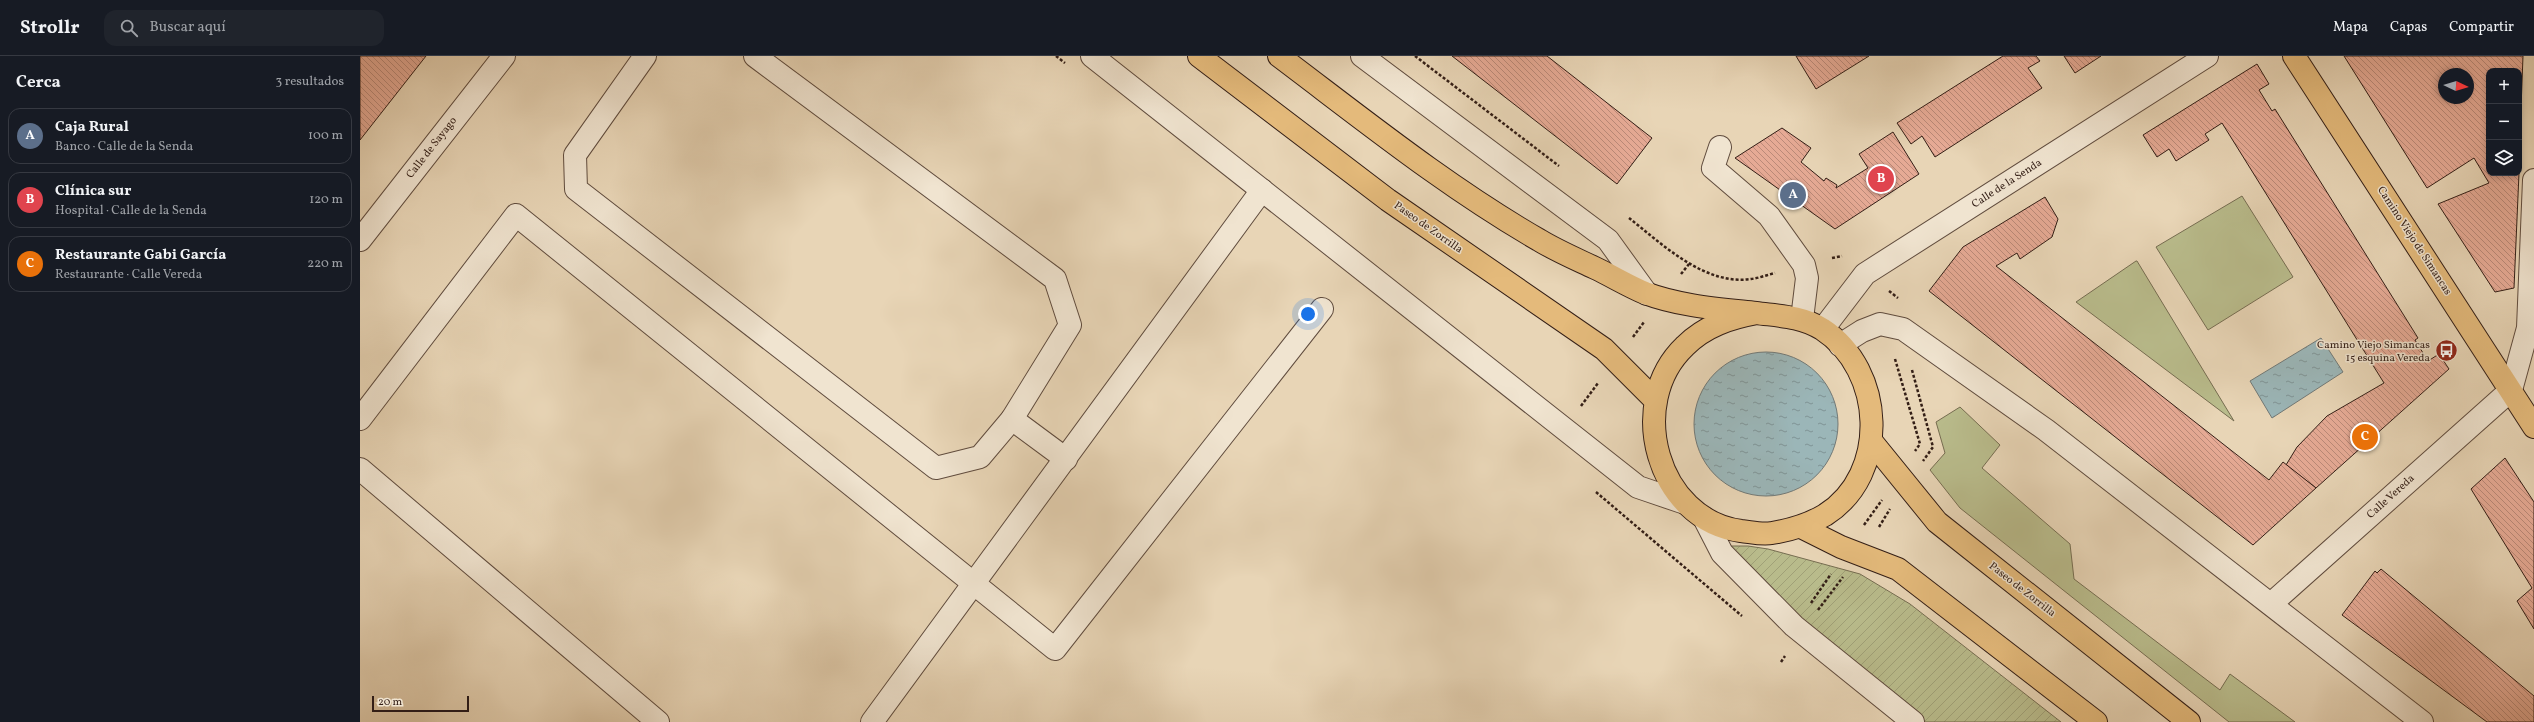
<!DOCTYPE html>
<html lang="es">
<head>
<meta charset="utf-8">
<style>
  :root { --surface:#171b24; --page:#20242c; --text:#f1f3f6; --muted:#9ea1a6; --line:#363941; --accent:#8c9099 }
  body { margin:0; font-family:Vollkorn,serif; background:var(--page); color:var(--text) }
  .controls { position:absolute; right:12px; top:12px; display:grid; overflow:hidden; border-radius:8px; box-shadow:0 2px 6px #0003 }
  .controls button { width:36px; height:36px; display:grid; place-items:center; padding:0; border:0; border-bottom:1px solid var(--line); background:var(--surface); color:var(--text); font:20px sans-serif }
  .compass { position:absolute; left:2078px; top:12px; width:36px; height:36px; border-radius:50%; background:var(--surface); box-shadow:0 2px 6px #0003; rotate:94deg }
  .scale { position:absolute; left:12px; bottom:10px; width:97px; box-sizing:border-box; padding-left:4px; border:2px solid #331e16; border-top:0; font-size:11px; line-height:14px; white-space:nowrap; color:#331e16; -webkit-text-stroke:3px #f0e4d0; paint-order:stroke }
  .you { position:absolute; left:948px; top:258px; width:14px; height:14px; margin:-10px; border:3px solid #fff; border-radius:50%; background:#1a73e8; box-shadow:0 0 0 6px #1a73e833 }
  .badge { display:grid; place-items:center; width:26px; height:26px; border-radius:50%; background:var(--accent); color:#fff; font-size:13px; font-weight:700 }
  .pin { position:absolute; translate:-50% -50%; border:2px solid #fff; box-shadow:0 1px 4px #0006 }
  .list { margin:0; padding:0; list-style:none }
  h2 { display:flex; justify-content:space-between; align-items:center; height:52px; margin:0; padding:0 16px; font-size:17px }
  h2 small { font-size:13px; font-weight:400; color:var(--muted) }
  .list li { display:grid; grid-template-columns:26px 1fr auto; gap:12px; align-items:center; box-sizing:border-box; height:56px; margin:0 8px 8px; padding:0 8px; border:1px solid var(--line); border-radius:12px }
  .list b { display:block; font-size:15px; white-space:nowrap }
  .list p { margin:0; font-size:13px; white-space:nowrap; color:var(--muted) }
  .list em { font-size:13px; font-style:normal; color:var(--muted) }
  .icon { flex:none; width:22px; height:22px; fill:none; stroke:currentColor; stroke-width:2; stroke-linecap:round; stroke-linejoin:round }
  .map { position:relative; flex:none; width:2174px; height:666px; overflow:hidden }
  header { display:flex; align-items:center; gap:24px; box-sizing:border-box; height:56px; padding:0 20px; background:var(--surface); border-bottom:1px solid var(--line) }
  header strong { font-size:19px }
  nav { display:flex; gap:22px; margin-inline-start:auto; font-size:14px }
  .search { width:280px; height:36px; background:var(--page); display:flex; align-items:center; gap:10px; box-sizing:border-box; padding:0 14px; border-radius:12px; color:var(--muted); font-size:15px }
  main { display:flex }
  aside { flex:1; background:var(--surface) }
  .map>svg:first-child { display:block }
</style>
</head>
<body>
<header>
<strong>Strollr</strong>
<div class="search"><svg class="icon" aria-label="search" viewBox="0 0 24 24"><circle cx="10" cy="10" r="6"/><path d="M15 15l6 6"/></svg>Buscar aquí</div>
<nav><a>Mapa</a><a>Capas</a><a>Compartir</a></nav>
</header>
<main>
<aside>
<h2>Cerca<small>3 resultados</small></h2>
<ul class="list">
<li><span class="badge" style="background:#5c6f8a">A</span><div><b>Caja Rural</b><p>Banco · Calle de la Senda</p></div><em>100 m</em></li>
<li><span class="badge" style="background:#e0444e">B</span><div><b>Clínica sur</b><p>Hospital · Calle de la Senda</p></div><em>120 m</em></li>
<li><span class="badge" style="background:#e8710a">C</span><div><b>Restaurante Gabi García</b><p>Restaurante · Calle Vereda</p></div><em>220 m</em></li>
</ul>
</aside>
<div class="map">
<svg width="2174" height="666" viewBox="0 0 2174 666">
  <defs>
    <pattern id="garden-furrows" width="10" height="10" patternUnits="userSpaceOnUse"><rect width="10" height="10" fill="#b9bc8c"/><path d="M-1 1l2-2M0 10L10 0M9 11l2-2" fill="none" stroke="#a0a178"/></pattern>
    <pattern id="water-ripples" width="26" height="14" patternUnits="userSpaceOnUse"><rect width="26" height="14" fill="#9bb6b8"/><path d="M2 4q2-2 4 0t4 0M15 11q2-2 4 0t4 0" fill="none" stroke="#7f9395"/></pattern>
    <pattern id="building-back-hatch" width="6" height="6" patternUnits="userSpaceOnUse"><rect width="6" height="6" fill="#e6aa95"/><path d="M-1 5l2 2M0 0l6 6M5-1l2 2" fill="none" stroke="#bb8a79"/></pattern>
  </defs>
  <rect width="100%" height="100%" fill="#e8d5b6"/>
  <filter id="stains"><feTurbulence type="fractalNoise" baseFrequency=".005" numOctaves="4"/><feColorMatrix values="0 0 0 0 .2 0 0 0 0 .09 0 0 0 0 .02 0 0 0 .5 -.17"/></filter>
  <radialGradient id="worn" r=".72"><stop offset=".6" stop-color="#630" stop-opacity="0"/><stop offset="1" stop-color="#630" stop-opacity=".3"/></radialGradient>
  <!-- green -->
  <g fill="#b9bc8c" stroke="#766d51">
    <polygon points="1882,140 1933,221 1848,274 1796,191"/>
    <polygon points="1776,205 1777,205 1874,365 1716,246"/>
    <polygon points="1600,351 1640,389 1622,412 1710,488 1714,523 1860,634 1870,618 1935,666 1869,666 1600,452 1570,414 1585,397 1576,366"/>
  </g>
  <!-- garden -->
  <polygon fill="url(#garden-furrows)" stroke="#766d51" points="1370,490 1388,490 1408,493 1500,518 1550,548 1701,666 1564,666 1464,585"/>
  <!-- water -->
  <g fill="url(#water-ripples)" stroke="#717977">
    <polygon points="1961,282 1983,316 1912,362 1890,325"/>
    <circle cx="1406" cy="368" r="72"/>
  </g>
  <!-- building -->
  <g fill="url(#building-back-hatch)" stroke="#331e16" fill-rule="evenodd">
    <polygon points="0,0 66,0 0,84"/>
    <polygon points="1092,0 1187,0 1292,82 1257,128"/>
    <polygon points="1436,0 1509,0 1456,33"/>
    <polygon points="1643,0 1676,0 1680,5 1668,12 1682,32 1575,101 1562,80 1551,88 1537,67"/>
    <polygon points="1704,0 1741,0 1715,17"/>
    <path d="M1984,0H2163L2159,105V15H2129V117H2159L2154,232L2135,236L2078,148L2129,127L2114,102L2067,132ZM2084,18H2108V42H2084Z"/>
    <polygon points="1897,8 1909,28 1899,34 1912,55 1915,53 2058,282 2055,284 2068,305 2079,298 2089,313 1956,432 1926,409 1937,391 1967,360 2024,327 1862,67 1845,78 1849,84 1816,105 1809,93 1797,101 1783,79"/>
    <polygon points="1422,72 1451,92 1441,106 1464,125 1466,122 1477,129 1476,132 1508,112 1499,98 1533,76 1559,118 1475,173 1375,102"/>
    <polygon points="1685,141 1698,163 1692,181 1660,203 1657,197 1636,210 1909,424 1923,406 1956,432 1893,489 1569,235 1603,191"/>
    <polygon points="2145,402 2174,446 2174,573 2157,545 2172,532 2111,433"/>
    <polygon points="2021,513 2174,640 2174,666 2127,666 1982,559 2015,515 2017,517"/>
  </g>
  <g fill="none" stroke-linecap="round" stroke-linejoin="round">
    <defs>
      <g id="minor">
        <polyline points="285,0 215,99 216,133 576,412 620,401 652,363 710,269 695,223 395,0"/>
        <polyline points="732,0 1278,431 1325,447"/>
        <polyline points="1002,0 1248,184 1287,238"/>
        <polyline points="1360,91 1353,112 1409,160 1444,209 1447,222 1442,263"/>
        <polyline points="0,184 144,0"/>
        <polyline points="1463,273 1505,218 1847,0"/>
        <polyline points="1480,289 1502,275 1520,268 1543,273 1686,374 2062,666"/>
        <polyline points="0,363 156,159 695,593 962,253"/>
        <polyline points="652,363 706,403"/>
        <polyline points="0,413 298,666"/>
        <polyline points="1344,462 1362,497 1434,570 1553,666"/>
        <polyline points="1911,548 2151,334 2168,272 2174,124"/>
        <polyline points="512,666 902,134"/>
      </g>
      <g id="major">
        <polyline points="839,0 1028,144 1244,293 1295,344"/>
        <path d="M919,0C1004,64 1087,131 1179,184C1197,195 1216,203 1235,212C1252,220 1268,230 1285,237C1319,250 1360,253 1396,257C1419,260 1441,260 1462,273C1525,314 1530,418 1465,459C1448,469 1431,474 1412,477C1402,479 1391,476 1381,475C1297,464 1265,347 1325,290C1345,270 1370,262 1397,257"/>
        <polyline points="1934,0 2174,371"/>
        <polyline points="1512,386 1577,466 1829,666"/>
        <polyline points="1441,471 1481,491 1538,513 1736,666"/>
      </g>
    </defs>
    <!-- minor casing -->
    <use href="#minor" stroke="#604c3e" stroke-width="24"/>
    <!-- major casing -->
    <use href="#major" stroke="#331e16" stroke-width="24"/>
    <!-- path -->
    <g stroke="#331e16" stroke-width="2.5" stroke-dasharray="3 2" stroke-linecap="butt">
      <polyline points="696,0 705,7"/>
      <polyline points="1055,0 1199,110"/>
      <path d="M1269,162C1302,188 1345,230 1391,223C1399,222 1407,219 1415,217"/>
      <polyline points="1472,202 1482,200"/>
      <polyline points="1321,218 1329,208"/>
      <polyline points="1529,235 1538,242"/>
      <polyline points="1273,281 1284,266"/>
      <polyline points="1535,303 1560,388 1555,395"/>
      <polyline points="1552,314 1573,391 1563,405"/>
      <polyline points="1221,350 1238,327"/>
      <polyline points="1236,436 1382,560"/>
      <polyline points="1504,469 1522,444"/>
      <polyline points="1519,471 1530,453"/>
      <polyline points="1451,547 1471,518"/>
      <polyline points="1458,554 1483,521"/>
      <polyline points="1421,606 1425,600"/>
    </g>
    <!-- minor -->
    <use href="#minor" stroke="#f0e4d0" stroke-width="22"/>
    <!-- major -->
    <use href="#major" stroke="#e4ba7b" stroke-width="22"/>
  </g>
  <!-- icons -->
  <defs>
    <symbol id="bus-disc" viewBox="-11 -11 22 22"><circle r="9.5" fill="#8f2418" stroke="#f0e4d0"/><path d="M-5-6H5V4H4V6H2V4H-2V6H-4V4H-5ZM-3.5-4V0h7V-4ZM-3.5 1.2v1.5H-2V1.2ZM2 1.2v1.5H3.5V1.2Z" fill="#fff"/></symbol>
  </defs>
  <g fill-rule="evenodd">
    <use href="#bus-disc" x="2074" y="282" width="25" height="25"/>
  </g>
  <g text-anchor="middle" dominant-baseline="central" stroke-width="3" stroke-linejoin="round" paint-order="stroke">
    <!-- street labels -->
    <g font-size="11" fill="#331e16" stroke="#f0e4d0">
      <text transform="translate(72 92) rotate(-52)">Calle de Sayago</text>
      <text transform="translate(1647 128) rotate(-33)">Calle de la Senda</text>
      <text transform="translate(1068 172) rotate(35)">Paseo de Zorrilla</text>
      <text transform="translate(2054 185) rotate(57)">Camino Viejo de Simancas</text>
      <text transform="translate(2031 441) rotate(-42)">Calle Vereda</text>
      <text transform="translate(1662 534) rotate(38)">Paseo de Zorrilla</text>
    </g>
    <!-- poi labels -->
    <g font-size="11" fill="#331e16" stroke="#f0e4d0" text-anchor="end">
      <text x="2070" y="289">Camino Viejo Simancas<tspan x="2070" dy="13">15 esquina Vereda</tspan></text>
    </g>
  </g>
  <rect width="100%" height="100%" filter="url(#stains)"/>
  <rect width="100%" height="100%" fill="url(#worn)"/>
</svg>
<div class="controls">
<button>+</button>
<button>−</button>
<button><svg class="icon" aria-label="layers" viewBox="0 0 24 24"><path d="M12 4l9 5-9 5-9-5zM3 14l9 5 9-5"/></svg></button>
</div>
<svg class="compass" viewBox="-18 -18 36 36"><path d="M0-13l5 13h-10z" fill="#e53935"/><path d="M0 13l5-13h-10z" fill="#9ea1a6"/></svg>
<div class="scale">20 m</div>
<div class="you"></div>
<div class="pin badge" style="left:1433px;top:139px;background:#5c6f8a">A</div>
<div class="pin badge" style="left:1521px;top:123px;background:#e0444e">B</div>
<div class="pin badge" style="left:2005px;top:381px;background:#e8710a">C</div>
</div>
</main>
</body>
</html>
